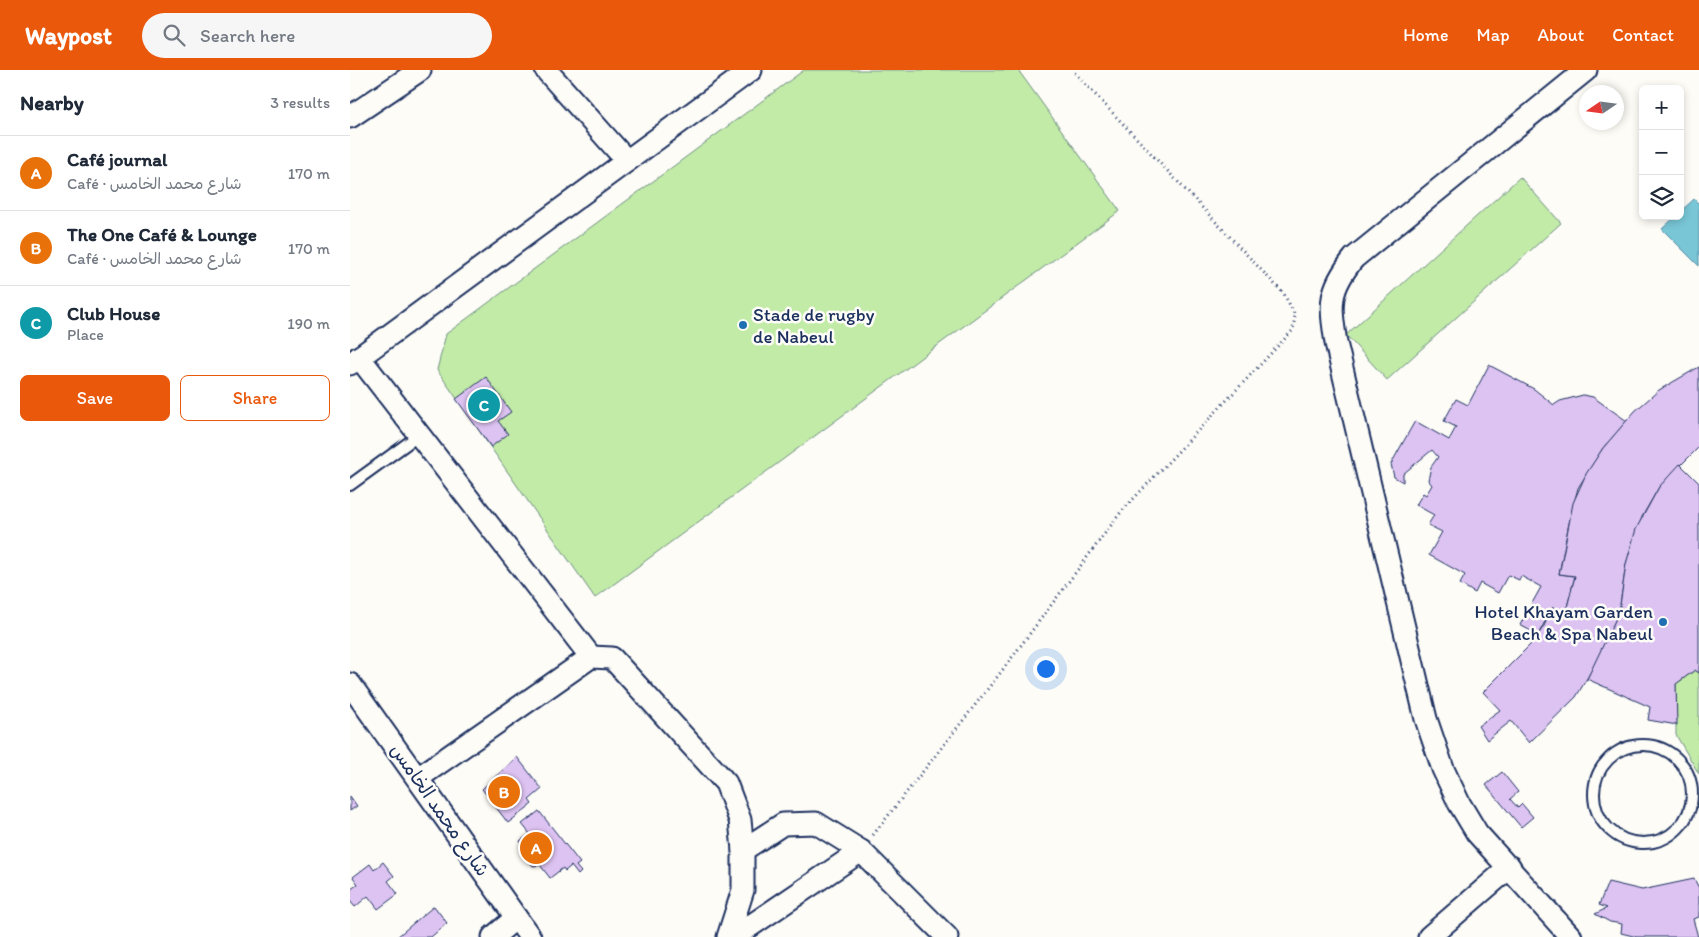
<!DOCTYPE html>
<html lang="en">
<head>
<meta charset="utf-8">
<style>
  :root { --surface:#fff; --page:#f6f6f7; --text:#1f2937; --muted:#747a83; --line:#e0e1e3; --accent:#ea580c }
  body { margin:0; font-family:Itim,"Playpen Sans Arabic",sans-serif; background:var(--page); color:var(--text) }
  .controls { position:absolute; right:15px; top:15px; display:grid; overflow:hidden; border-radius:8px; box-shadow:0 2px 8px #0003 }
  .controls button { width:45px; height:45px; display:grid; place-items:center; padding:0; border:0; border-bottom:1px solid var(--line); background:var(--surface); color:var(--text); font:25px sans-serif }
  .compass { position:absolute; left:1229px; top:15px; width:45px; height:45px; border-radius:50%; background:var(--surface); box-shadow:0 2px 8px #0003; rotate:257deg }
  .you { position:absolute; left:695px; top:598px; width:18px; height:18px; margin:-12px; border:4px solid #fff; border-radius:50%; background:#1a73e8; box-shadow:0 0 0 8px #1a73e833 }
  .badge { display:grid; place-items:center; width:32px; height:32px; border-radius:50%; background:var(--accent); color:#fff; font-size:16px; font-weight:700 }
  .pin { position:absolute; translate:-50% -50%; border:2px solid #fff; box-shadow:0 1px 5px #0006 }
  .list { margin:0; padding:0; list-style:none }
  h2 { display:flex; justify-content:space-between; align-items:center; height:65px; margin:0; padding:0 20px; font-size:21px }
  h2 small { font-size:16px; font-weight:400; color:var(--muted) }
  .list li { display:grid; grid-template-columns:32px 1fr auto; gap:15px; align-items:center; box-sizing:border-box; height:75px; padding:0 20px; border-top:1px solid var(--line) }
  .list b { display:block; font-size:19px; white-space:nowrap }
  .list p { margin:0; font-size:16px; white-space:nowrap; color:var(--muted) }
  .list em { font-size:16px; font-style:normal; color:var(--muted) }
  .actions { display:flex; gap:10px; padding:15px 20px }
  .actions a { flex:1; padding:11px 0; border:1px solid var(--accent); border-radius:8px; text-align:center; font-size:18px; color:var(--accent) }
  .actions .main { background:var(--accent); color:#fff }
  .icon { flex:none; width:28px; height:28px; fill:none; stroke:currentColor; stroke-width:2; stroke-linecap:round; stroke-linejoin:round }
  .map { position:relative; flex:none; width:1349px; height:867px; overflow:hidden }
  header { display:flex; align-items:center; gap:30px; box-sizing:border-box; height:70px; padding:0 25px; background:var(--accent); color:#fff }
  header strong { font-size:24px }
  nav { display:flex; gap:28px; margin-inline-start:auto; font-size:18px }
  .search { width:350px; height:45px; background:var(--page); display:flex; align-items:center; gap:12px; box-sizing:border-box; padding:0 18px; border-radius:28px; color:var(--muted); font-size:19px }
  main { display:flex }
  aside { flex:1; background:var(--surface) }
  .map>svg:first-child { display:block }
</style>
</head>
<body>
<header>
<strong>Waypost</strong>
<div class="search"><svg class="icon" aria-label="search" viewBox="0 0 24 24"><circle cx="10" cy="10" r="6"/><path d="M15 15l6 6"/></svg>Search here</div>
<nav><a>Home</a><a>Map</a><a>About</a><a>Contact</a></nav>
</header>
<main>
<aside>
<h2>Nearby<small>3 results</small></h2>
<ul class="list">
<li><span class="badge" style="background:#e8710a">A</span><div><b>Café journal</b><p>Café · شارع محمد الخامس</p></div><em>170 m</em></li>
<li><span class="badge" style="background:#e8710a">B</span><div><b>The One Café &amp; Lounge</b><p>Café · شارع محمد الخامس</p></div><em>170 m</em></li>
<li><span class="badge" style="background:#0f9aa8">C</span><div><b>Club House</b><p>Place</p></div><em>190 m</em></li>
</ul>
<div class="actions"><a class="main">Save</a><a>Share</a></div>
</aside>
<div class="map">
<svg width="1349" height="867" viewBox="0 0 1349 867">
  <rect width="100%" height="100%" fill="#fdfcf7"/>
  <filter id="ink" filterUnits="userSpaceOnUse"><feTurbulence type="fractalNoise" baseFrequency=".02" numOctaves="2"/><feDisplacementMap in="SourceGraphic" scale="10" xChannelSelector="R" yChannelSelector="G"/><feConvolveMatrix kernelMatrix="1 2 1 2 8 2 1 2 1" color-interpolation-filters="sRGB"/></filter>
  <g filter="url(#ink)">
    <!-- green -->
    <g fill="#c2eba7" stroke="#6e8d82">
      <polygon points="454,0 668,0 770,141 245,528 87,300 96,264"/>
      <polygon points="1170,107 1211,153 1037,310 996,265"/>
      <polygon points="1345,600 1349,603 1349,704 1326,665 1326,614"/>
    </g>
    <!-- water -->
    <polygon fill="#78c6d6" stroke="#538aa6" points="1344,129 1349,134 1349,196 1312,159 1326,146 1330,146 1330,142"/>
    <!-- building -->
    <g fill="#ddc3f2" stroke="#1b2f5e">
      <polygon points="1139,295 1184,319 1204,335 1210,331 1233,325 1243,327 1277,351 1253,378 1228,418 1220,448 1209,504 1225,506 1216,541 1202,538 1188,565 1170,555 1191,517 1171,506 1169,510 1158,505 1148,523 1130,513 1125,523 1110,514 1115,505 1079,485 1092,462 1078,455 1084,445 1066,435 1073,423 1076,425 1082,415 1078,410 1081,397 1088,387 1082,380 1053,404 1053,412 1044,407 1041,394 1065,351 1099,370 1106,357 1094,351 1106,329 1118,335"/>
      <polygon points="1349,297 1349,377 1309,417 1292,447 1276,494 1269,542 1246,593 1226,627 1179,673 1161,651 1137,670 1128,656 1150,640 1133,622 1183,572 1194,556 1202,538 1216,541 1225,506 1209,504 1211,495 1223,433 1236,404 1253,378 1285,341 1309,320"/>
      <polygon points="136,307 161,342 148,351 158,364 141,377 106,329"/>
      <polygon points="1330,394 1349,413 1349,603 1345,600 1326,614 1327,655 1298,650 1300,637 1237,609 1269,542 1276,494 1286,459 1309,417"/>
      <polygon points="167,687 192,719 179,730 182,734 158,753 132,719"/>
      <polygon points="1152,702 1168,722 1160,729 1168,738 1172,734 1183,747 1171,757 1136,715"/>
      <polygon points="0,726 7,736 0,741"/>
      <polygon points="189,741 230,793 226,796 231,802 228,805 221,796 215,801 213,798 200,808 190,795 183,796 178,790 180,783 170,771 180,764 172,754"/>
      <polygon points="33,792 44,806 38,811 48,824 28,839 18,826 5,837 0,831 0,820 8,814 3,807 20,794 24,800"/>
      <polygon points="1344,809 1349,818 1349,847 1343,849 1348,867 1287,867 1271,863 1272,854 1260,852 1245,844 1257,838 1249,835 1258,812 1292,820"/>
      <polygon points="84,836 97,853 81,867 47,867"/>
    </g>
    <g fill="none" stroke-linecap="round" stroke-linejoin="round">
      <defs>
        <g id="lane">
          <polyline points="0,415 69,365"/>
          <circle cx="1293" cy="724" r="49"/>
        </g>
        <g id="street">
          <polyline points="196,0 277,91"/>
          <polyline points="0,47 70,0"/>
          <polyline points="9,287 241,587"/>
          <polyline points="0,294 401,0"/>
          <polyline points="0,614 180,867"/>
          <polyline points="68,708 241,587 262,588 376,713 390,750 393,780 393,820 378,867"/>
          <polyline points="393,780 433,754 466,753 511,781 597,867"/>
          <polyline points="143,867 166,848"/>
          <polyline points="384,867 511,781"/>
          <polyline points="1079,867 1160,797"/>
          <path d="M1221,867L1127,763L1109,733L1093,699L1076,649L986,273C980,234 978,220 1004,188L1236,0"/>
        </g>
      </defs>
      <!-- lane casing -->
      <use href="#lane" stroke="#1b2f5e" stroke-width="14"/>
      <!-- street casing -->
      <use href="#street" stroke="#1b2f5e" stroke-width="25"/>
      <!-- path -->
      <polyline stroke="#1b2f5e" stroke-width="3" stroke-dasharray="1 4" stroke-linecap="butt" points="523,765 651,602 771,442 943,260 945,245 934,224 722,0"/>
      <!-- lane -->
      <use href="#lane" stroke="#fdfcf7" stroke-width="10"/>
      <!-- street -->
      <use href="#street" stroke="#fdfcf7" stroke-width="21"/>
    </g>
  </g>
  <!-- markers -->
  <g fill="#1f6fb2" stroke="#fdfcf7" stroke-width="2">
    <circle cx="393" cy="255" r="5"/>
    <circle cx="1313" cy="552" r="5"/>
  </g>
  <g text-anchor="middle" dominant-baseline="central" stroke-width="5" stroke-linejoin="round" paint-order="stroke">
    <!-- poi labels -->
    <g font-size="19" fill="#1b2f5e" stroke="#fdfcf7" text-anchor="start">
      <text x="403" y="244">Stade de rugby<tspan x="403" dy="22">de Nabeul</tspan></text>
      <text x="1303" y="541" text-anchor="end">Hotel Khayam Garden<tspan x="1303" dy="22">Beach &amp; Spa Nabeul</tspan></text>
    </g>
    <!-- street labels -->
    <g font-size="19" fill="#1b2f5e" stroke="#fdfcf7">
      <text transform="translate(90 740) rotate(55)">شارع محمد الخامس</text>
    </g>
  </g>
</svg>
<div class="controls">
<button>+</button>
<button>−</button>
<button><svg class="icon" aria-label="layers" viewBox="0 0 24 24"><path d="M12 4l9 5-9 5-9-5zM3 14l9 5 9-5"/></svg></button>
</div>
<svg class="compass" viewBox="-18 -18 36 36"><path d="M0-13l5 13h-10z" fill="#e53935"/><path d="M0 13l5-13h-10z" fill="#747a83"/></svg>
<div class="you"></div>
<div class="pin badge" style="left:186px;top:778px;background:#e8710a">A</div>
<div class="pin badge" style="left:154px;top:722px;background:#e8710a">B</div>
<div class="pin badge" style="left:134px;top:335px;background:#0f9aa8">C</div>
</div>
</main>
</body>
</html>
